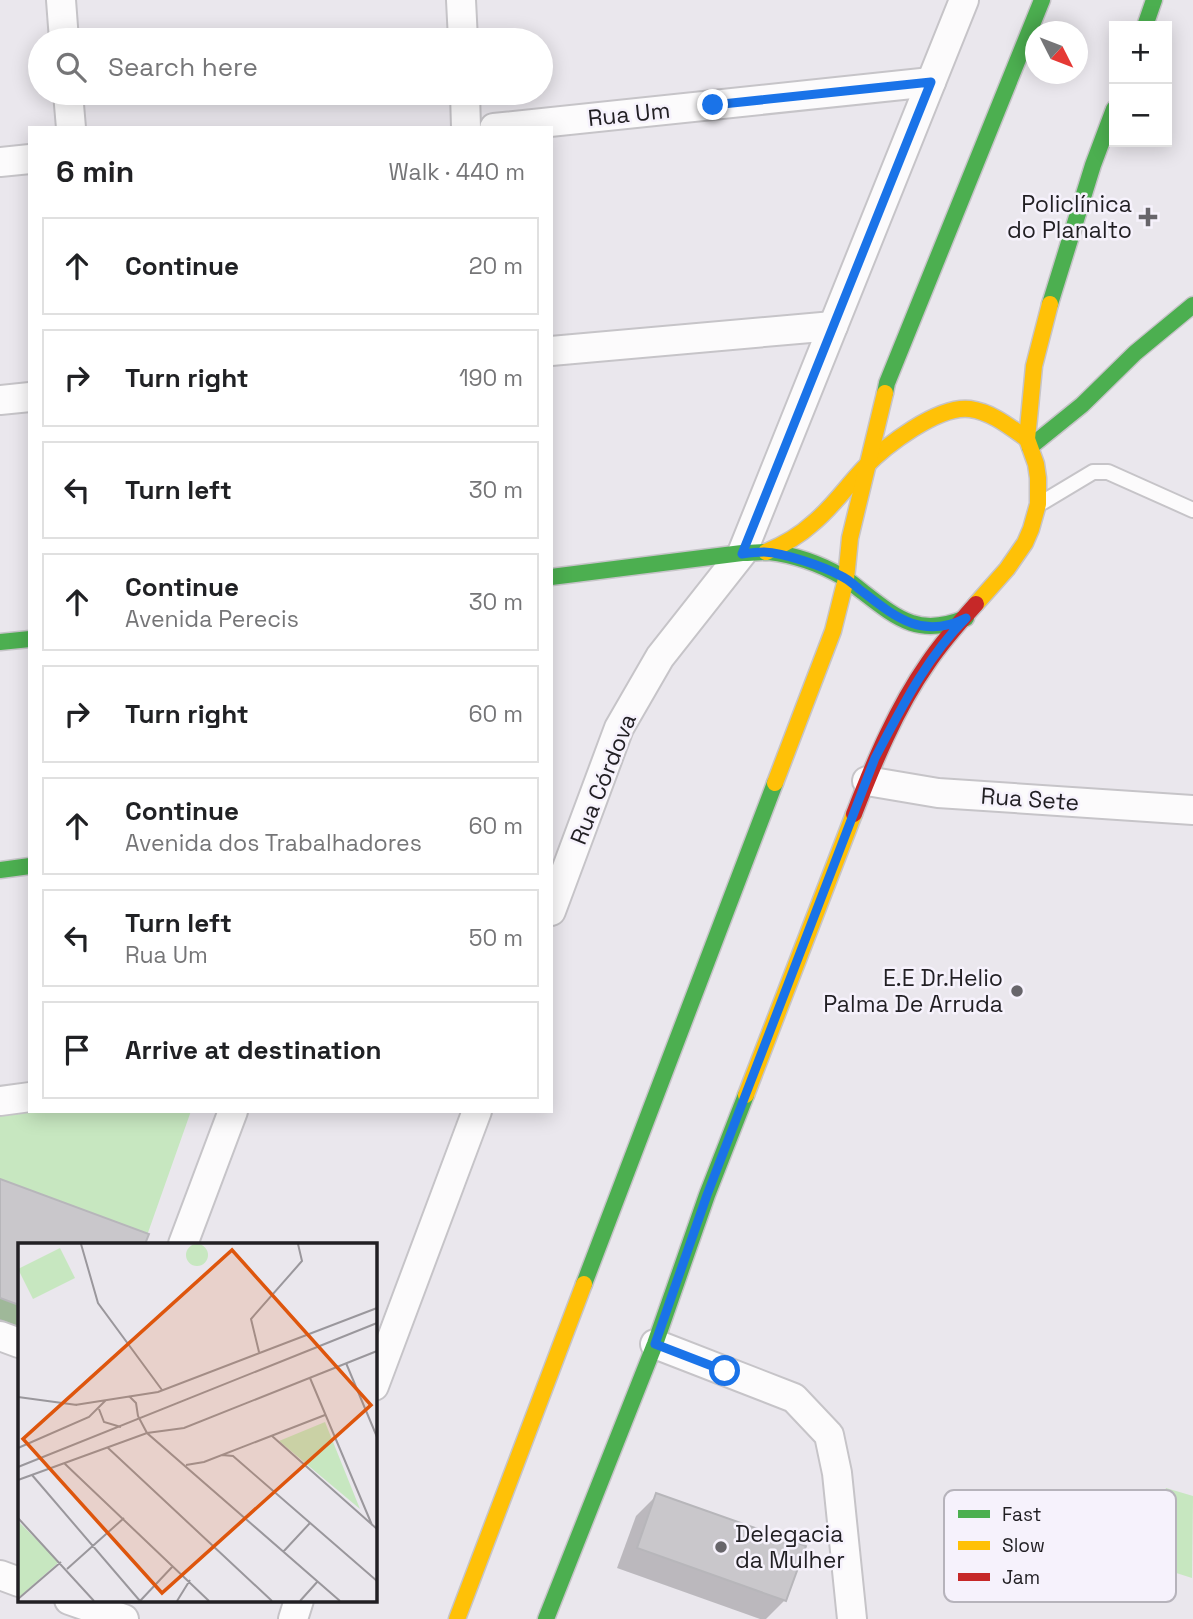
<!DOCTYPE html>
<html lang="en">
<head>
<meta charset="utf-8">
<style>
  :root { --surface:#fff; --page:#f6f6f6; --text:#202124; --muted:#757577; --line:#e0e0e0 }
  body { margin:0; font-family:"Space Grotesk",sans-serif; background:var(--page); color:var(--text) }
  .controls { position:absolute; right:21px; top:21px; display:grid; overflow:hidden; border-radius:0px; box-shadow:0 4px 18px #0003 }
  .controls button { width:63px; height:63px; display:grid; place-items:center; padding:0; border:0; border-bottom:2px solid var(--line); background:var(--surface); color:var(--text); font:35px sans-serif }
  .compass { position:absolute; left:1025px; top:21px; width:63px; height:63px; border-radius:50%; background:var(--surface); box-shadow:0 4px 18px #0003; rotate:132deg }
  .stop { position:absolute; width:21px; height:21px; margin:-16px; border:5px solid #1a73e8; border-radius:50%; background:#fff }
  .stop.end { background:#1a73e8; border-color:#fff; box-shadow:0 2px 7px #0008 }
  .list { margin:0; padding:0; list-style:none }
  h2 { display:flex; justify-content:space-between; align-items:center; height:91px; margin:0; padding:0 28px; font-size:30px }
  h2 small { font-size:23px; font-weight:400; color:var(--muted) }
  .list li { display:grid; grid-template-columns:46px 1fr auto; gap:21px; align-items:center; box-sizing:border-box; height:98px; margin:0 14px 14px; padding:0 14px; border:2px solid var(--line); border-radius:0px }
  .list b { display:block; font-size:26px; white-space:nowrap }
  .list p { margin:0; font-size:23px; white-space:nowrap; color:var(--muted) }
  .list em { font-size:23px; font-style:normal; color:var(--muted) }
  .icon { flex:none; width:38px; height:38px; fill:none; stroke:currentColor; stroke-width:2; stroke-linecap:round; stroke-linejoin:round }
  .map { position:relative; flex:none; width:1193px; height:1619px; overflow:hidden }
  .search { position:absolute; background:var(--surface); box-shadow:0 4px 18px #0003; left:28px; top:28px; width:525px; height:77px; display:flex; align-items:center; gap:18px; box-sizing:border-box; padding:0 24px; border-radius:38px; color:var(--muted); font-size:26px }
  .panel { position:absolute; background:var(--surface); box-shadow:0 4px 18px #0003; left:28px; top:126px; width:525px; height:987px; border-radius:0px }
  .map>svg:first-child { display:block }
</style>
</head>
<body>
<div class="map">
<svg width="1193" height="1619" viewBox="0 0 1193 1619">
  <rect width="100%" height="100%" fill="#eae7ed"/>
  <!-- green -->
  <g fill="#c7e7c0">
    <polygon points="30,1111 191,1111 144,1244 19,1244 19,1326 0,1319 0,1115"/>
    <polygon points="1166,1488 1193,1496 1192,1578 1142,1562"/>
  </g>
  <!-- shadow -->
  <g fill="#0003">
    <polygon points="0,1181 147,1235 143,1244 19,1244 19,1342 0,1335"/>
    <polygon points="657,1495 785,1600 766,1619 760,1619 617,1568 636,1516"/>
  </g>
  <!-- building -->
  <g fill="#c9c7cb" stroke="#b7b6ba" stroke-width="2">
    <polygon points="0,1179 149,1234 145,1244 19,1244 19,1305 0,1298"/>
    <polygon points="656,1493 806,1546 786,1601 637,1548"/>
  </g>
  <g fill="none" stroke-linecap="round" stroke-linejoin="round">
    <defs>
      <polyline id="lane" points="1043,502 1093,472 1108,472 1193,510"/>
      <g id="street">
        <polyline points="61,0 64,40"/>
        <polyline points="461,0 463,40"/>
        <polyline points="68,93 71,128"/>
        <polyline points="465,93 466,128"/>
        <polyline points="494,128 931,82"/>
        <polyline points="0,162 30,159"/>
        <polyline points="551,351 833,326"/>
        <polyline points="0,400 30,397"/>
        <polyline points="867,781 938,793 1193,810"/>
        <polyline points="551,911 619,728 660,657 742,553 964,0"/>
        <polyline points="0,1101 30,1097"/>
        <polyline points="183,1244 233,1111"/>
        <polyline points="0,1336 19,1343"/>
        <polyline points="655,1344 794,1398 829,1435 837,1473 852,1619"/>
        <polyline points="374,1386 477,1111"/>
        <polyline points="0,1575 19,1582"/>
        <polyline points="69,1600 124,1619"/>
        <polyline points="293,1619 299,1600"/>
      </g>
      <g id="fast">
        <polyline points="1145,26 1154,0"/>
        <polyline points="1050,304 1093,165 1114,109"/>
        <polyline points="885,393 887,383 1042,0"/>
        <polyline points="1030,447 1082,405 1135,353 1193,305"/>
        <path d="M551,577L742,553C751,553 760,552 769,552C794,555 820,564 841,576C849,580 856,587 863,592C899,620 920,637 966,618"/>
        <polyline points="0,642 30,639"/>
        <polyline points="0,870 30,866"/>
        <polyline points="584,1284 775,783"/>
        <polyline points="546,1619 655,1344 707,1195 746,1095"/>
      </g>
      <g id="slow">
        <path d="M766,552C783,545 799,536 812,524C832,508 846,487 864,468C885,446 938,405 970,409C992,412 1010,427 1027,439"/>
        <polyline points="976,604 1007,569 1025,543 1031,529 1038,504 1038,478 1036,464 1027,439 1034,366 1050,304"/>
        <polyline points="775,783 833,631 846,579 850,538 885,393"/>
        <polyline points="746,1095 854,814"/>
        <polyline points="457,1619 584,1284"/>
      </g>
      <path id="jam" d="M854,814C874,762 896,709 928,663C942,642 959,623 976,604"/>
    </defs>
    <!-- lane casing -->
    <use href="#lane" stroke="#c6c4c8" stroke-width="18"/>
    <!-- street casing -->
    <use href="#street" stroke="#c6c4c8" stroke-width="32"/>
    <!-- fast casing -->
    <use href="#fast" stroke="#c6c4c8" stroke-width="19"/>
    <!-- slow casing -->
    <use href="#slow" stroke="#c6c4c8" stroke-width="19"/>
    <!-- jam casing -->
    <use href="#jam" stroke="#c6c4c8" stroke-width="19"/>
    <!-- lane -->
    <use href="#lane" stroke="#fcfbfc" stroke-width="14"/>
    <!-- street -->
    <use href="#street" stroke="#fcfbfc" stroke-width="28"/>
    <!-- fast -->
    <use href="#fast" stroke="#4caf50" stroke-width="16"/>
    <!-- slow -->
    <use href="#slow" stroke="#ffc107" stroke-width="16"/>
    <!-- jam -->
    <use href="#jam" stroke="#c62828" stroke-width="16"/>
  </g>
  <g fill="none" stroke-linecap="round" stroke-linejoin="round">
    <!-- route -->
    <path stroke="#1a73e8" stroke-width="9" d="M713,105L931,82L742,554C749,553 757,552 764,552C784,553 823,566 841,576C848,579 853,584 859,589C893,615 921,641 966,618C926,658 901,709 875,758L707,1195L655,1344L725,1371"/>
  </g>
  <!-- markers -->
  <g fill="#67656a" stroke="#f6f2fc" stroke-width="2.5">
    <path d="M1144.5 206.5h7v7h7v7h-7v7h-7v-7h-7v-7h7z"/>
    <circle cx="1017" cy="991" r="7"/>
    <circle cx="721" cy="1547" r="7"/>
  </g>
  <g text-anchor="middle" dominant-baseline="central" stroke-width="5" stroke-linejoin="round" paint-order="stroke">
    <!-- street labels -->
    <g font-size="23" fill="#211f23" stroke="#f6f2fc">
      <text transform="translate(629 114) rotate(-6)">Rua Um</text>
      <text transform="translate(603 779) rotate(-68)">Rua Córdova</text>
      <text transform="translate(1030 799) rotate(4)">Rua Sete</text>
    </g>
    <!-- poi labels -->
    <g font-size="23" fill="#211f23" stroke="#f6f2fc" text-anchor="end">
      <text x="1132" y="204">Policlínica<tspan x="1132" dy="26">do Planalto</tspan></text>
      <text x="1003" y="978">E.E Dr.Helio<tspan x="1003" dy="26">Palma De Arruda</tspan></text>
      <text x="735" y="1534" text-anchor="start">Delegacia<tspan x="735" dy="26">da Mulher</tspan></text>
    </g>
  </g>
  <!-- overview -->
  <g transform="translate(18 1243)">
    <rect width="359" height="359" fill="#eae7ed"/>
    <path d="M168 12a11 11 0 1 1 22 0a11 11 0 1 1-22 0ZM42,5L57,35L15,56L0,26ZM307,179L342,266L261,198ZM0,278L41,319L0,355Z" fill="#c7e7c0"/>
    <path fill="none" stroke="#9a979c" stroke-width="2" d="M63,1L80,60L144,147M241,109L233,76L284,18L280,1M328,120L359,194M292,135L354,282M111,153L118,160L120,173M0,154L59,162M57,162L140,149L359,65M81,166L86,179L103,184M120,173L129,190L322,358M254,193L359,286M89,204L254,358M0,205L71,174L88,157M204,212L215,213L359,338M46,220L191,358M168,222L186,219L307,172M0,224L359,80M14,232L122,358M0,237L129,190L166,185L359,108M0,275L76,358M265,309L292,280M49,326L106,275M0,356L43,319M122,358L155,323M159,358L172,337M282,358L300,338"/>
    <path fill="#de560d" fill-opacity="0.15" stroke="#de560d" stroke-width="3.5" d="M214,7L353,162L144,350L5,196Z"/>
    <rect width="359" height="359" fill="none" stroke="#211f23" stroke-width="3.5"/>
  </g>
  <!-- legend -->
  <rect x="944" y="1490" width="232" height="112" rx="10" fill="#f6f2fc" stroke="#b6b3bb" stroke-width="2"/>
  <rect x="958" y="1510" width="32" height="8" fill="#4caf50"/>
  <rect x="958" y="1541" width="32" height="9" fill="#ffc107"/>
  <rect x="958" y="1573" width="32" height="8" fill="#c62828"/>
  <g font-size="19" fill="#211f23">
    <text x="1002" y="1521">Fast</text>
    <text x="1002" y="1552">Slow</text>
    <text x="1002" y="1584">Jam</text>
  </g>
</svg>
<div class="controls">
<button>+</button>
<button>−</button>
</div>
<svg class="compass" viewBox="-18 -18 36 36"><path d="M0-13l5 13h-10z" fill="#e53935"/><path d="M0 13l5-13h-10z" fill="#757577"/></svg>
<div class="stop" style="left:725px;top:1371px"></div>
<div class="stop end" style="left:713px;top:105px"></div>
<div class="search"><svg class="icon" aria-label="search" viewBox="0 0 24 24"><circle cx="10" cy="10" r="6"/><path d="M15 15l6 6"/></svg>Search here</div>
<section class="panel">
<h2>6 min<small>Walk · 440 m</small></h2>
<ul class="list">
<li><svg class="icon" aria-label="ahead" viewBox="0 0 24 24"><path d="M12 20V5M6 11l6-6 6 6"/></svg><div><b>Continue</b></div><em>20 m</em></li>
<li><svg class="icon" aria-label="right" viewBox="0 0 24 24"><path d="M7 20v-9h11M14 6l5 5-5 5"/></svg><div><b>Turn right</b></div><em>190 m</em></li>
<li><svg class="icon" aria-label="left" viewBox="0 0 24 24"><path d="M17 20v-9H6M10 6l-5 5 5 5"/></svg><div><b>Turn left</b></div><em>30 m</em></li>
<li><svg class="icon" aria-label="ahead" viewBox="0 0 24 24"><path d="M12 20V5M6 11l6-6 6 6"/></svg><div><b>Continue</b><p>Avenida Perecis</p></div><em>30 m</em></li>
<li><svg class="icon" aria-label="right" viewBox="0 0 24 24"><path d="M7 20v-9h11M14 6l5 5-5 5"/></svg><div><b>Turn right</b></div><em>60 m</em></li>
<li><svg class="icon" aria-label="ahead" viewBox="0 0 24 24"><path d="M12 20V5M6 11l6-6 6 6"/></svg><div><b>Continue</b><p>Avenida dos Trabalhadores</p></div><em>60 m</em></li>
<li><svg class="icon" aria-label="left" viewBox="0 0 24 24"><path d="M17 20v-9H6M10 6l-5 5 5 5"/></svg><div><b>Turn left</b><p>Rua Um</p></div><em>50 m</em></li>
<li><svg class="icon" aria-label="arrive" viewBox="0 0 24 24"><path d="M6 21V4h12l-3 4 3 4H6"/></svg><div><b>Arrive at destination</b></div></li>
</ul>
</section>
</div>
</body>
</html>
